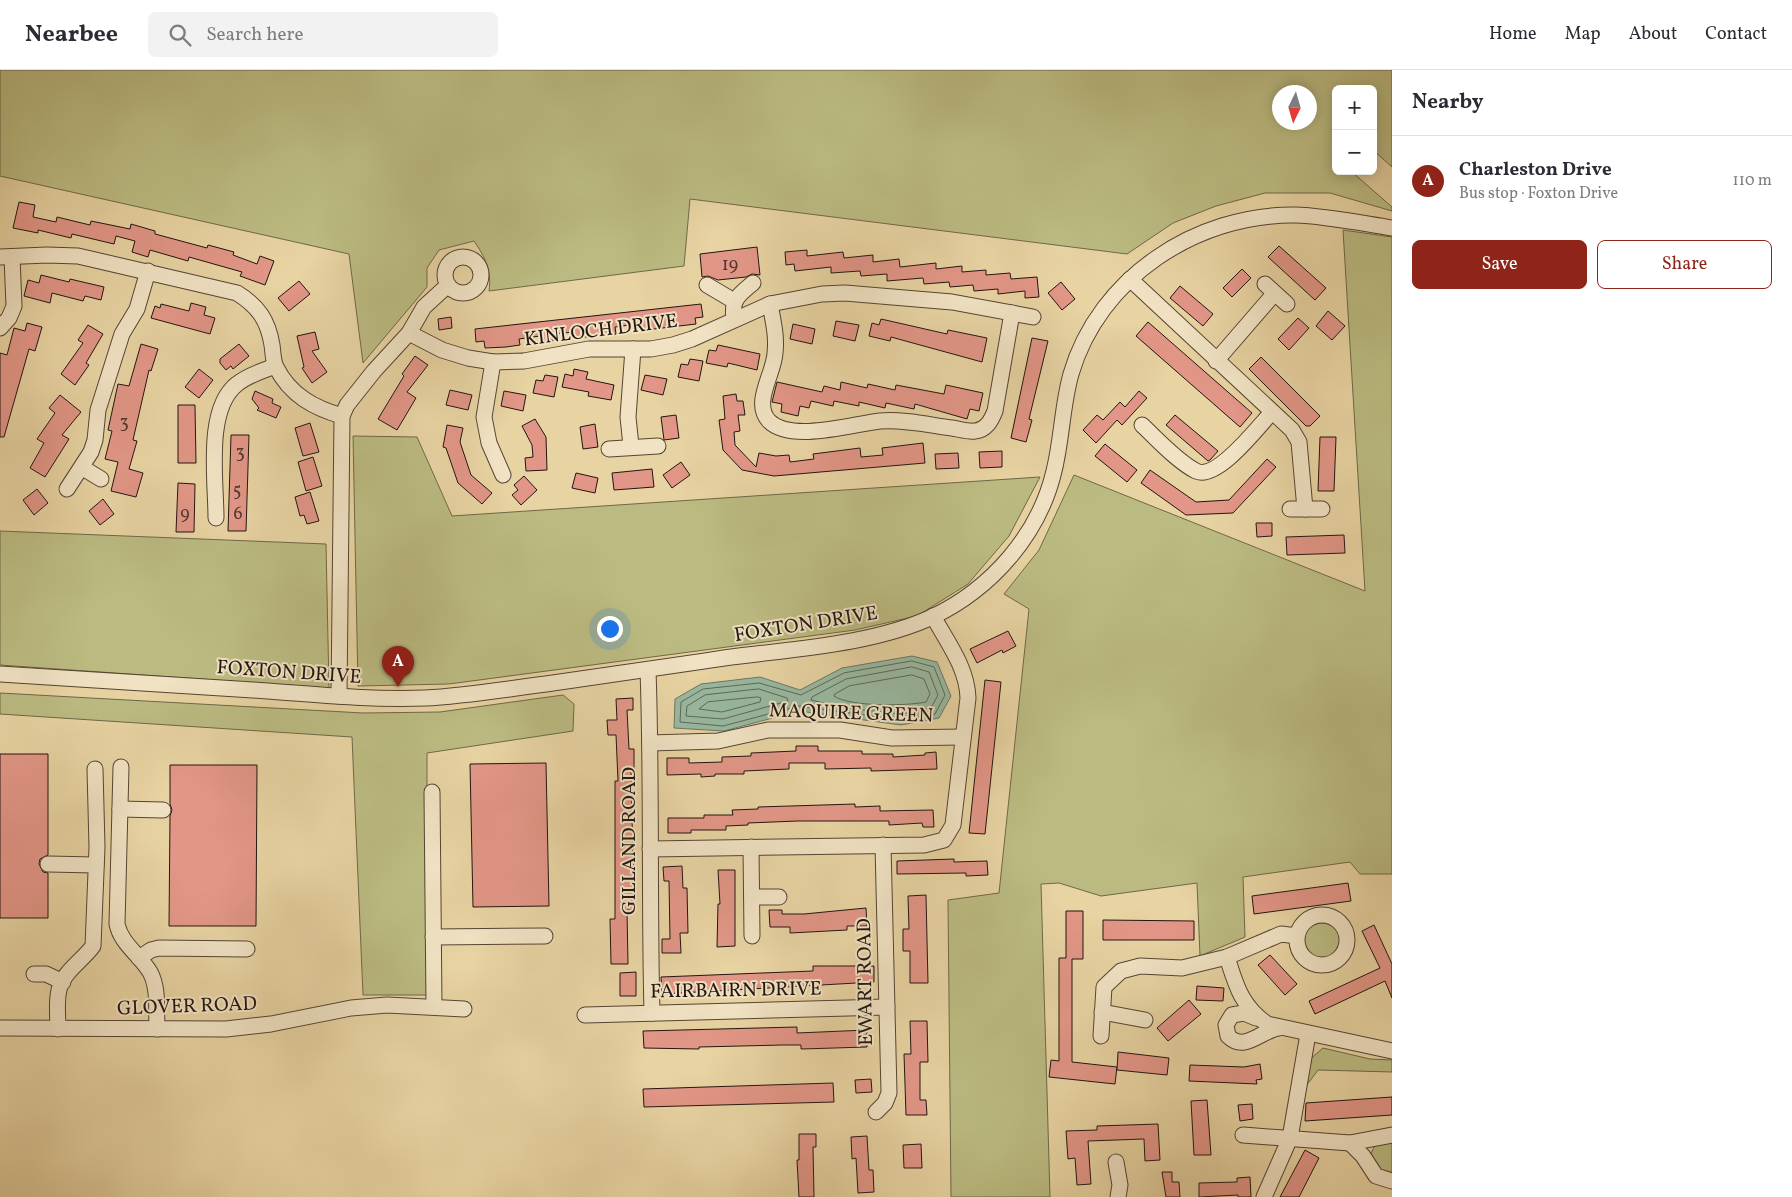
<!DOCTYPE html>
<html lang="en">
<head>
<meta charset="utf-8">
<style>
  :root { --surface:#fff; --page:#f2f2f3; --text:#2b2b33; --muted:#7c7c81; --line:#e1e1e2; --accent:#8f2418 }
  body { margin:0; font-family:Vollkorn,serif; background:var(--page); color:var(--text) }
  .controls { position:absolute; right:15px; top:15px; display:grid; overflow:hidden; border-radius:8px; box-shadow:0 2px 12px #0003 }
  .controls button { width:45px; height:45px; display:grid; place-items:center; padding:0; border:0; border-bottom:1px solid var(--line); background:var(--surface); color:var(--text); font:25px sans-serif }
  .compass { position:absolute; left:1272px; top:15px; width:45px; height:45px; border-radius:50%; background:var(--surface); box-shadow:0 2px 12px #0003; rotate:185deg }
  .you { position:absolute; left:609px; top:558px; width:18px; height:18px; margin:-12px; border:4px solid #fff; border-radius:50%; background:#1a73e8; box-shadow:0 0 0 8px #1a73e833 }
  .badge { display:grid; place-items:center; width:32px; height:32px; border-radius:50%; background:var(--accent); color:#fff; font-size:16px; font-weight:700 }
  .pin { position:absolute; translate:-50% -41px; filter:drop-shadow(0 1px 2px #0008) }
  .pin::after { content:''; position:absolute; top:26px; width:18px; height:15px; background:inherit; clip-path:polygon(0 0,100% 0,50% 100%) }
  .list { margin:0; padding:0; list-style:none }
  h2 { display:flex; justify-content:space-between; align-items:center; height:65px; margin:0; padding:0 20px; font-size:21px }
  h2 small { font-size:16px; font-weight:400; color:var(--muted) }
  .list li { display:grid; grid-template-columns:32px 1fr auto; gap:15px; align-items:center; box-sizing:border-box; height:90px; padding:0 20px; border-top:1px solid var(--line) }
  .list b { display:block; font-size:19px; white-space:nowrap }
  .list p { margin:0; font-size:16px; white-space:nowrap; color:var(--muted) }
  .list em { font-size:16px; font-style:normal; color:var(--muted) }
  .actions { display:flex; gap:10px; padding:15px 20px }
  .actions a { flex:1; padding:11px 0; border:1px solid var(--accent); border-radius:8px; text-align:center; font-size:18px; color:var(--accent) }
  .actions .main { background:var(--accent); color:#fff }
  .icon { flex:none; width:28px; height:28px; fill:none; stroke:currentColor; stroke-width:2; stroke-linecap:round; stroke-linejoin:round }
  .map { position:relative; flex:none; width:1392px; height:1127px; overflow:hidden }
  header { display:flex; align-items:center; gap:30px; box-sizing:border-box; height:70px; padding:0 25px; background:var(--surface); border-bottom:1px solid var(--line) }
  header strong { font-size:24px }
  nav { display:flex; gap:28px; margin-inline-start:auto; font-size:18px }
  .search { width:350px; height:45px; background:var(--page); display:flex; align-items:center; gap:12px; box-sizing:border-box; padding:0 18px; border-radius:8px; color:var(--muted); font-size:19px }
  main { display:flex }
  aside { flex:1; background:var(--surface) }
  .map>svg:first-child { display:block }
</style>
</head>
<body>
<header>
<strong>Nearbee</strong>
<div class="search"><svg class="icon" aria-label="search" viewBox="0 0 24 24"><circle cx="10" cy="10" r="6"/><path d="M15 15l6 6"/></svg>Search here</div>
<nav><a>Home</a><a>Map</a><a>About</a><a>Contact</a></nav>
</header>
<main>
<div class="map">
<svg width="1392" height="1127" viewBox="0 0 1392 1127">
  <rect width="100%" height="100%" fill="#e8d3a2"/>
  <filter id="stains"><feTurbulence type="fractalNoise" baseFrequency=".004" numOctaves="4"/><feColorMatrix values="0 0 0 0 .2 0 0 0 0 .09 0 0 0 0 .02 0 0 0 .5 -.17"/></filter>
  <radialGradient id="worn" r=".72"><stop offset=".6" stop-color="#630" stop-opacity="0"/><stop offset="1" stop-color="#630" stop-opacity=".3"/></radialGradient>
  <!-- green -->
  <g fill="#bbbb81" stroke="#6e6848" fill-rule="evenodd">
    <path d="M0,0H1392V97L1373,80V19H1336V101H1351L1392,137V141L1330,123H1265L1216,136L1173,153L1127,184L690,129L684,196L489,221C492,201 485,187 474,171L439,180L427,198V217L363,293L349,184L0,106ZM1280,22H1310V52H1280Z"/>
    <polygon points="1343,160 1392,167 1392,804 1360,804 1350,792 1243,807 1245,867 1200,886 1197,813 1101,826 1059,813 1041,814 1050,1127 951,1127 948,830 999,823 1029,539 1004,524 1039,480 1074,405 1365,521"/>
    <polygon points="353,366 417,367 452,446 1040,407 1009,466 968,514 917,546 855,560 449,614 358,616"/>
    <polygon points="0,461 326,474 329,618 0,595"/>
    <polygon points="0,623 363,643 440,642 563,625 574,634 573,661 427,683 427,925 363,925 352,667 0,644"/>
    <circle cx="1322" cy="871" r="18"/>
    <polygon points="1323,978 1370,989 1392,990 1392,1002 1318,1000 1303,1020 1308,991"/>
    <polygon points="1392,1071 1392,1106 1384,1107 1369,1088 1374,1077 1378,1073"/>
  </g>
  <!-- water -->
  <polygon fill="#98b9a1" stroke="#697767" points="912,586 937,592 951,626 939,648 901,655 799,641 724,661 674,658 675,629 701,614 760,607 800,620 842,598"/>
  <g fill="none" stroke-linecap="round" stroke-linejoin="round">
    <!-- shore -->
    <g stroke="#5d6758" stroke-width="1">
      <polygon points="912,591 934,597 945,625 935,644 901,650 799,636 723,656 680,652 681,632 703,619 759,613 801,625 844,603"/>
      <polygon points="912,597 929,602 938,625 931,638 901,644 846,638 811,630 812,627 846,609"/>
      <path d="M912,605L924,609L930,624L926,632C906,636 850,637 834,626L835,624L849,616Z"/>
      <polygon points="759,619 787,628 788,631 723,649 686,646 687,636 705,625"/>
      <polygon points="758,627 761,628 760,632 722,642 699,639 708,632"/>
    </g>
  </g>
  <!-- building -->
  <g fill="#e29687" stroke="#221510">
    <polygon points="19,132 35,135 33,147 56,152 57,147 90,155 91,151 130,159 131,154 155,161 155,164 207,178 208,175 234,182 233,185 257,194 260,186 274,191 265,215 240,206 242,202 189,187 188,191 150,180 148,187 132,182 135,171 116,166 114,174 72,164 71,168 38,160 38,163 13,158"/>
    <polygon points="1279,176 1326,218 1315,230 1268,187"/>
    <polygon points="757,177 760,205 752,204 746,207 718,210 708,206 702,207 700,184"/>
    <polygon points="807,180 807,186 843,182 844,188 873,185 873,192 899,189 900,197 936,193 936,199 962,196 962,202 986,200 986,205 1010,203 1011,209 1037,207 1039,227 1025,228 1025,221 998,224 998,219 974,221 973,215 950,217 949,212 924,214 923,208 887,211 887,204 861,206 860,201 831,203 831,197 795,201 794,194 786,195 785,182"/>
    <polygon points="1242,199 1251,208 1232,227 1223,218"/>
    <polygon points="41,205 69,212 70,209 104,217 101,230 85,226 83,231 52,223 50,233 24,226 28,210 39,213"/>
    <polygon points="299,211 310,224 289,241 278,228"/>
    <polygon points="1061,212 1075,229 1062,240 1048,223"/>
    <polygon points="1180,216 1213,244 1203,256 1170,228"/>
    <polygon points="191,233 206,237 204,245 215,248 210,264 151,248 155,236 160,238 161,234 189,241"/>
    <polygon points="701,234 703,247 695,248 696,254 637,261 637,254 615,257 616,264 575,268 574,262 554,264 555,270 541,271 540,266 519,269 520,275 506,277 485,278 484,271 476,272 475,259"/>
    <polygon points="1328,241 1345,256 1332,270 1316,256"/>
    <polygon points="451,247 452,258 439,260 438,249"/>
    <polygon points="1298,248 1309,258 1289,280 1278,269"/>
    <polygon points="881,249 947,264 948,260 987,268 982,292 891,267 890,271 869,266 872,253 879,255"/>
    <polygon points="836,251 859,255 855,271 833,266"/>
    <polygon points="1148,252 1252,343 1240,357 1136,266"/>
    <polygon points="27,253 42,257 35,281 29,279 4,367 0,367 0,283 7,285 14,258 25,261"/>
    <polygon points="793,254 815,259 812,274 790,269"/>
    <polygon points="88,255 103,264 86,293 89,295 75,315 61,304 83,273 78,270"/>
    <polygon points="315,262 319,279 312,281 327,302 312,313 302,298 304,297 297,266"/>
    <polygon points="1032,268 1048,271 1029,349 1032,350 1026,372 1011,368"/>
    <polygon points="141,274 158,279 151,301 149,300 133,370 137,371 129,399 143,403 136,427 111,421 118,392 105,389 112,361 108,360 118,314 129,316"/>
    <polygon points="239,274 249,286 233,299 231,296 226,300 220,293 220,289"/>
    <polygon points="718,275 760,284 757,300 728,293 727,297 706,293 709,280 716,281"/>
    <polygon points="415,286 428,295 407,322 416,328 397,360 378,349 404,306 402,304"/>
    <polygon points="1261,287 1320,346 1310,356 1306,356 1249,299"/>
    <polygon points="690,289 703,291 699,311 678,307 681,294 688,295"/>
    <polygon points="199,299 213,310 199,328 185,317"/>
    <polygon points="574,299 588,302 586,309 614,315 611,330 588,326 589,322 562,317 565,304 573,306"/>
    <polygon points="545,305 558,307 554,327 533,323 536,310 543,311"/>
    <polygon points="645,305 667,309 663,325 641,320"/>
    <polygon points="777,312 822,322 824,316 840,320 841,312 867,318 868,314 895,320 896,315 944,324 946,315 983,323 979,341 970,339 967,349 915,334 914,339 886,333 885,338 859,332 859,336 834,331 833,336 811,331 809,338 800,336 798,346 781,342 782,334 772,332"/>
    <polygon points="450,320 472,325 468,340 446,335"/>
    <polygon points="255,321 273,329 272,333 281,337 276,348 257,340 259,338 252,329"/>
    <polygon points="504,321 526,325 523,341 501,336"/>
    <polygon points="1139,321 1147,328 1122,355 1117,350 1096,373 1083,360 1097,345 1103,350 1120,332 1125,337"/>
    <polygon points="736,324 737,331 743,331 745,345 738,345 740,361 734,362 735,375 756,397 759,383 776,386 789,385 790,392 814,389 813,384 860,378 861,387 883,385 882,378 923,373 925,393 774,406 742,400 723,380 719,350 725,349 723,326"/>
    <polygon points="60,325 81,342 62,365 69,369 45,407 30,398 44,373 37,369 55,343 49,338"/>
    <polygon points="178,335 195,335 196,393 178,393"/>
    <polygon points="676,345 679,368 664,370 661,347"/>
    <polygon points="1175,345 1218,381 1210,390 1208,391 1166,355"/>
    <polygon points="535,349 546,367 547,400 526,401 525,388 533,387 532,375 522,356"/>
    <polygon points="310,353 319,382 303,386 295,358"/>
    <polygon points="595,354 598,377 583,379 580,357"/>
    <polygon points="447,355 463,358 460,372 471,405 492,423 482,434 458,413 446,378 443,377"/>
    <polygon points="231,365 249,365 246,461 228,461"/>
    <polygon points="1320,367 1336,367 1334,421 1318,421"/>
    <polygon points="1105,374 1137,400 1127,412 1095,386"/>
    <polygon points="1002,381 1002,397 980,398 979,382"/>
    <polygon points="958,383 959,398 936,399 935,384"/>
    <polygon points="313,387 322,416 306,421 298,392"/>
    <polygon points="1267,389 1276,397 1233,443 1186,445 1141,413 1150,400 1196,432 1229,430"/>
    <polygon points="681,392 690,405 672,418 663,405"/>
    <polygon points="652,399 654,417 614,420 612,403"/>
    <polygon points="576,403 598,408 595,423 572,418"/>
    <polygon points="524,406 537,420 521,435 512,425 518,420 514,415"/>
    <polygon points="178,413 195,414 194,462 176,462"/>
    <polygon points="37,419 48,433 34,445 23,430"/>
    <polygon points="310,422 319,451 307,454 304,445 300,446 295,427"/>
    <polygon points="103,429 114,444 100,455 89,441"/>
    <polygon points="1256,453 1272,453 1272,466 1257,467"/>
    <polygon points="1344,465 1345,483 1287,485 1286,467"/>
    <polygon points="1008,561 1016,576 1003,583 1002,580 977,593 970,579"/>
    <polygon points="985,610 1001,612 985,764 969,763"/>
    <polygon points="633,628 633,640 627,640 629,679 634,679 634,699 631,699 634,840 627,840 628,894 611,894 610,849 615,849 615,711 618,711 616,665 608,665 607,650 617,650 616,629"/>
    <polygon points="796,676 818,676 818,681 862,681 862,684 893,684 893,687 925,685 925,683 936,682 937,699 871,701 871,698 825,699 825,693 789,693 789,699 744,701 744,704 715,704 715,706 701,707 701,704 667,705 667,688 689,688 689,693 722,692 722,687 751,686 751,683 796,681"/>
    <polygon points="0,684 48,684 48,785 40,789 39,794 43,802 48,803 48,848 0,848"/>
    <polygon points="546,693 549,836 473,837 470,694"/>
    <polygon points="170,695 257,695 256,856 169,856 170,746 172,740 170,734"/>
    <polygon points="855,734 855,737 880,736 880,741 933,740 934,757 923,757 922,753 889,755 889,751 798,751 748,753 748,755 726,756 726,760 691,760 691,763 668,763 668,748 704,748 704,745 733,745 732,740 758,739 758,737"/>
    <polygon points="954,789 954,792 987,791 988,805 966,806 966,803 897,804 897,791"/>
    <polygon points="682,796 683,818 687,818 688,863 680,863 681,883 662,883 662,869 670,869 669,811 664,811 663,797"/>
    <polygon points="718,800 735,800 735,876 717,877 718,834 720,834"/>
    <polygon points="1348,813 1351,831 1254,844 1252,826"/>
    <polygon points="926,825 928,913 910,913 910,881 903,881 903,859 909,859 908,826"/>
    <polygon points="866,838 867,856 847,856 847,860 790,863 790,857 770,857 769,840 782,840 782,844 804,844"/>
    <polygon points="1066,841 1083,841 1083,889 1072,889 1072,992 1117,997 1115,1014 1049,1007 1051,990 1059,991 1059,888 1066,888"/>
    <polygon points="1103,850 1194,851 1194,870 1103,870"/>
    <polygon points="1374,855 1392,894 1392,928 1385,911 1315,944 1309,931 1380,898 1362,861"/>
    <polygon points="1270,885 1297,914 1285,925 1258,895"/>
    <polygon points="813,896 874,896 874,912 662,924 661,907 813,901"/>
    <polygon points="636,902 636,926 620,926 620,903"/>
    <polygon points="1197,916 1224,918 1223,931 1196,930"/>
    <polygon points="1189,930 1201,944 1168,971 1157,958"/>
    <polygon points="910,951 927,951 928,992 920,992 920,1030 926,1030 927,1045 906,1045 904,984 911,984"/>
    <polygon points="797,957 797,963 867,960 867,977 801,979 801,975 783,975 699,977 699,979 644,978 643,961"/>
    <polygon points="1118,982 1169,988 1167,1005 1117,1000"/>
    <polygon points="1260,994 1262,1009 1256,1010 1257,1014 1189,1011 1190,995 1244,997"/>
    <polygon points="871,1009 872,1022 856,1023 855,1010"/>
    <polygon points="833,1013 834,1032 644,1037 643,1019"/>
    <polygon points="1392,1027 1392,1045 1305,1051 1306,1033"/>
    <polygon points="1207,1030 1211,1085 1194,1085 1191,1031"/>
    <polygon points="1252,1034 1253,1049 1240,1051 1238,1035"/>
    <polygon points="1158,1054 1160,1090 1145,1091 1144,1069 1088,1071 1091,1114 1077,1115 1075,1088 1068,1089 1066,1061 1097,1060 1097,1056"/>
    <polygon points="799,1064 816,1064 816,1077 813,1077 814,1127 799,1127 797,1090 799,1090"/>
    <polygon points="867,1066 869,1100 873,1100 874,1122 858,1123 856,1088 852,1089 851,1067"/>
    <polygon points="921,1074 922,1098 904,1098 903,1075"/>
    <polygon points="1305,1080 1319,1088 1299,1127 1280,1127"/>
    <polygon points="1162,1102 1172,1102 1172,1112 1179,1112 1180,1127 1166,1127"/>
    <polygon points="1250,1107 1251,1127 1238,1127 1238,1125 1199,1127 1199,1113 1237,1112 1237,1108"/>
  </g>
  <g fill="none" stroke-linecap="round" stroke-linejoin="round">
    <defs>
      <g id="minor">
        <path d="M0,187L47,185L78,186L237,223C258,236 268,250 272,275C273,282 273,291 276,297C290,325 314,338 342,346"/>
        <circle cx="463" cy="205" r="18"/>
        <polyline points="1130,209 1292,360 1299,372 1305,439"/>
        <polyline points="1265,214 1287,234"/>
        <polyline points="707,215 734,231"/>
        <path d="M770,234C773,251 777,266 775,283C774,304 752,333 769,351C791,373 853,354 880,351C904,349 929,355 952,358C959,359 968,362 975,361C986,360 991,351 995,341L1012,243"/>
        <path d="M734,249C731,229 739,225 753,213"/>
        <polyline points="0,258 9,248 14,236 12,187"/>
        <polyline points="409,263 442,280 468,288 493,292 524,291 589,279 651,279 673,275 692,269 770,234 822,224 845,223 952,232 1033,247"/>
        <polyline points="1216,291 1274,224"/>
        <polyline points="493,292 484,347 489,373 503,405"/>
        <path d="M1142,355C1157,369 1178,392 1196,401C1217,411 1258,357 1272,342"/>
        <polyline points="631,376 628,347 633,279"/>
        <polyline points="609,379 658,376"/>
        <polyline points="83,398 101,409"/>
        <polyline points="67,419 91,382 95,370 98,340 122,264 137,239 148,201"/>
        <polyline points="1290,439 1322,439"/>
        <path d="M216,448C216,410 205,339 237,314C248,305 262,301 275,296"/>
        <path d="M648,600C652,714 649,828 652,943"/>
        <path d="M0,604C84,609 169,615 253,620C310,624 367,630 425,628C465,626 506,619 546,614C606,605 665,597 724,588C790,579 872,575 932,547C991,519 1039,465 1054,401C1062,369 1062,336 1071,304C1099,208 1196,144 1295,145C1327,146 1360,153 1392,158"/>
        <polyline points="339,626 342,346 347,335 374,301 409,263 424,237 448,215"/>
        <polyline points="650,673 718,671 768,660 840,660 892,668 963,667"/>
        <path d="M121,697L117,854C121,874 140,885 150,902C159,918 156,941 157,959"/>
        <polyline points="432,722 434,936"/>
        <polyline points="120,739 163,740"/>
        <polyline points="751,777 752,866"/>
        <path d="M650,779L924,775L944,770L953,755L968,628C967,597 947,572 933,546"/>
        <polyline points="48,794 96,795"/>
        <polyline points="752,827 779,827"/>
        <circle cx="1322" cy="870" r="25"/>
        <polyline points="433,867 545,866"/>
        <path d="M1227,887C1236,915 1241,936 1267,954L1392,981"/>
        <polyline points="139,888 151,880 159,878 247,879"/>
        <polyline points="34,904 46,904 63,912"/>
        <polyline points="1102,942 1145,950"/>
        <polyline points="585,945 887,937"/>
        <path d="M1256,948L1244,943L1232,945L1226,955L1228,966C1245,983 1261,960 1279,958"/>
        <polyline points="0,958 226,959 271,954 351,938 387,935 464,939"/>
        <path d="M58,959C58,947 56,932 59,920C62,903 83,890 93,876L97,777L95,699"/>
        <polyline points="1101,966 1104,917 1121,901 1140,896 1182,898 1227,887 1281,864 1297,866"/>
        <polyline points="876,1042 885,1033 889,1023 883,775"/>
        <polyline points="1243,1065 1350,1073 1392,1065"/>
        <polyline points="1350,1073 1363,1086 1376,1106 1392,1111"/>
        <polyline points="1116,1092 1120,1115 1118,1127"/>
        <polyline points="1264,1127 1290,1068 1308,964"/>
      </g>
    </defs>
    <!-- minor casing -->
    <use href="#minor" stroke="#544434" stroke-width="17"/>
    <!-- minor -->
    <use href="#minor" stroke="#f0e2c3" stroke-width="15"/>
  </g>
  <g text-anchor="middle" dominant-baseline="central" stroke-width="4" stroke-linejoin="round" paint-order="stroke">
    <!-- number labels -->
    <g font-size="18" fill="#52352e">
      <text x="730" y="195">19</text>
      <text x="124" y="353">3</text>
      <text x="240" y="383">3</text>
      <text x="237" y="421">5</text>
      <text x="185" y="444">9</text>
      <text x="238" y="444">6</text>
    </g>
    <!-- street labels -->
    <g font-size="20" fill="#221510" stroke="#f0e2c3">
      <text transform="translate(601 261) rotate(-7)">KINLOCH DRIVE</text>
      <text transform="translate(806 555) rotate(-9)">FOXTON DRIVE</text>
      <text transform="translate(289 603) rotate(4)">FOXTON DRIVE</text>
      <text transform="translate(851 644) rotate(2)">MAQUIRE GREEN</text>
      <text transform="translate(630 771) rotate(-90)">GILLAND ROAD</text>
      <text transform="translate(866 912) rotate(-91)">EWART ROAD</text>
      <text transform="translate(736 921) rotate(-1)">FAIRBAIRN DRIVE</text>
      <text transform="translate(187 937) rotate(-2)">GLOVER ROAD</text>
    </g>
  </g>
  <rect width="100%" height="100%" filter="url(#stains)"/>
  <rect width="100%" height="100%" fill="url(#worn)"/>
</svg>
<div class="controls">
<button>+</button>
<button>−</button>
</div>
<svg class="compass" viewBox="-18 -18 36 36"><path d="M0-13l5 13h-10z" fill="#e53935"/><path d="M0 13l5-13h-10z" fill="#7c7c81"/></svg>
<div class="you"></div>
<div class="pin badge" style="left:398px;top:617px">A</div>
</div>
<aside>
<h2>Nearby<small></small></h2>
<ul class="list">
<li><span class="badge">A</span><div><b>Charleston Drive</b><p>Bus stop · Foxton Drive</p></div><em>110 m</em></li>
</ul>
<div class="actions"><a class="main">Save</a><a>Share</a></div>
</aside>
</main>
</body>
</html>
